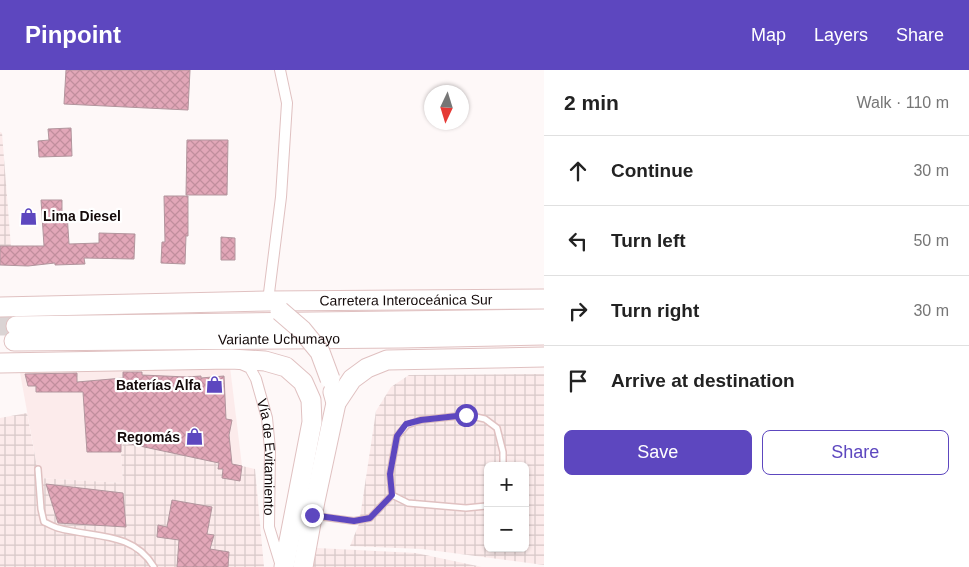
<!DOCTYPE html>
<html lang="en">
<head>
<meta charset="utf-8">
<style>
  :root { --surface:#fff; --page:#f6f6f6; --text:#222; --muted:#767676; --line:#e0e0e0; --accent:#5d47bf }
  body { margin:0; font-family:Helvetica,sans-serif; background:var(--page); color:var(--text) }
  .controls { position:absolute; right:15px; bottom:15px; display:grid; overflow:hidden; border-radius:8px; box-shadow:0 1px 4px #0004 }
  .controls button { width:45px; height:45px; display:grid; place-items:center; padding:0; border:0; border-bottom:1px solid var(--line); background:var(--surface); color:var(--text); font:25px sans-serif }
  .compass { position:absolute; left:424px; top:15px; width:45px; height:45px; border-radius:50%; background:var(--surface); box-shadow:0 1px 4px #0004; rotate:184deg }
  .stop { position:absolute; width:15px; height:15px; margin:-11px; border:4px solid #5d47bf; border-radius:50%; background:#fff }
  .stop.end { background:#5d47bf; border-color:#fff; box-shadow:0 1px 5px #0008 }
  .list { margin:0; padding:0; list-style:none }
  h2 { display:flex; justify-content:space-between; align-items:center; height:65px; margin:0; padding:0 20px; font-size:21px }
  h2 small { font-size:16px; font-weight:400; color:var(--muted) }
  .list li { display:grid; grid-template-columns:32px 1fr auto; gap:15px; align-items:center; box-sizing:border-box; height:70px; padding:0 20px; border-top:1px solid var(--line) }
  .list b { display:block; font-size:19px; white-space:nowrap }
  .list em { font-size:16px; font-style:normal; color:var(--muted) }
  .actions { display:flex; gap:10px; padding:15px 20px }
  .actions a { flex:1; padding:11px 0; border:1px solid var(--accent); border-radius:8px; text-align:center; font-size:18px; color:var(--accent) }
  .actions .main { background:var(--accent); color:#fff }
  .icon { flex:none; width:28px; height:28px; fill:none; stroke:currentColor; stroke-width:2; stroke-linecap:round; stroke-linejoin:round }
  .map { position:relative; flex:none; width:544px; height:497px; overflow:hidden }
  header { display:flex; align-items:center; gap:30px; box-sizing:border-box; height:70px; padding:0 25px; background:var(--accent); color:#fff }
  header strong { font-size:24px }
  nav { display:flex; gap:28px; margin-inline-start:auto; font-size:18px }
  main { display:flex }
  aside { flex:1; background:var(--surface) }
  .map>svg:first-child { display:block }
</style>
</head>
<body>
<header>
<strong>Pinpoint</strong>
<nav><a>Map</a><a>Layers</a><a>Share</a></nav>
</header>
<main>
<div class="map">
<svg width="544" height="497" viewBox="0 0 544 497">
  <defs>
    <pattern id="industrial-grid" width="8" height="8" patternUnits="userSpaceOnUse" patternTransform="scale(1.25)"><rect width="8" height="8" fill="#fcebeb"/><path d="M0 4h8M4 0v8" fill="none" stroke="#d7c8c8"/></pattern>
    <pattern id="building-cross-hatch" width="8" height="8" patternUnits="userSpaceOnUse" patternTransform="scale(1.25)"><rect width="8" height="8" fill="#e2a7b8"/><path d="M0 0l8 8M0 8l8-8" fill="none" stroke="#c18e9d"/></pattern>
  </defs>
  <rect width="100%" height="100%" fill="#fef8f8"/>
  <!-- built -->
  <polygon fill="#fcebeb" points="19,297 230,297 242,396 219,392 123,372 121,382 123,413 39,408"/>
  <!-- industrial -->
  <g fill="url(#industrial-grid)" fill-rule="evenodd">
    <polygon points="0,62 2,63 11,177 0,190"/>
    <path d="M544,304V495L422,479L350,476L359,454L376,341L391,317L409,305ZM488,396H525V478H488Z"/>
    <polygon points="27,343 39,408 123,413 121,382 123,372 219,392 242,396 255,399 264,497 0,497 0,348"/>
    <polygon points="317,478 416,483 482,497 313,497"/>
  </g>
  <!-- building -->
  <g fill="url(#building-cross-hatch)" stroke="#b2959d">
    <polygon points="66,0 190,0 188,40 64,34"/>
    <polygon points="71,58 72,86 39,87 38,71 49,70 48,59"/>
    <polygon points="187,70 228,70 227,125 186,125"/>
    <polygon points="164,126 188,126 188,166 186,166 185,194 161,193 162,172 165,172"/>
    <polygon points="41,130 62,130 62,143 67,143 69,174 99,173 99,163 135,164 134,189 84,188 85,194 55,195 55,193 28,196 0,195 0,176 44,176"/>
    <polygon points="221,167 235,168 235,190 221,190"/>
    <polygon points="123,302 142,302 142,305 187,307 201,306 201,308 224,306 226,349 232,350 229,365 232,394 242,396 240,411 222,408 223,399 218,399 219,393 121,372 121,382 87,382 83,322 36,322 36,316 28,316 25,304 77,303 77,312 123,308"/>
    <polygon points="46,414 123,423 126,457 58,453"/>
    <polygon points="172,430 212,437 207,464 214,465 210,479 229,482 228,497 177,497 179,470 157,467 158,455 167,457"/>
  </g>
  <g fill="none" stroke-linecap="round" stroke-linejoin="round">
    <!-- highway-tunnel -->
    <polyline stroke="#dbd4d4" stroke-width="19" stroke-dasharray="19 9" stroke-linecap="butt" points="0,256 16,256"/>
    <defs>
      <g id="lane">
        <path d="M38,399L41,439L44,452C49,454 54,457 58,458C93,468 133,461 154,497"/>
        <polyline points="392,425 408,433 466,438 486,436 488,434"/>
        <polyline points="316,446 354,451 370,448 392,425 390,404 397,366 407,355 421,350 467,345 485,349 497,358 503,382 503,396"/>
      </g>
      <g id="street">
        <polyline points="268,231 281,127 287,33 280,0"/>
        <path id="s1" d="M239,293L250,298L256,309L267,348L270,379L269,457L281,496"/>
      </g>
      <g id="highway">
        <path id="s2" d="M0,237L268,231L544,229"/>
        <polyline points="16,256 544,249"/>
        <path id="s3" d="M14,271L402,268L544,265"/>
        <polyline points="0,293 231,289 265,291 286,297 303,312 311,330 312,352 284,497"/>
        <polyline points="336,333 352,309 367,298 387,290 544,287"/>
        <polyline points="303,497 315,431 336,333 333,322"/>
      </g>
    </defs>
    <!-- lane casing -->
    <use href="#lane" stroke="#e0c1c1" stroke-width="8"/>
    <!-- street casing -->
    <use href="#street" stroke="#e0c1c1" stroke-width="12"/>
    <!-- highway casing -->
    <use href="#highway" stroke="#e0c1c1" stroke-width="21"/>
    <!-- lane -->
    <use href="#lane" stroke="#fff" stroke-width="5"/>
    <!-- street -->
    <use href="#street" stroke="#fff" stroke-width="10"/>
    <!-- highway -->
    <use href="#highway" stroke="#fff" stroke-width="19"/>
    <defs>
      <polyline id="highway-bridge" points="280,241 302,260 320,282 330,309"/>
    </defs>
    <!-- highway-bridge casing -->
    <use href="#highway-bridge" stroke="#e0c1c1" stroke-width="21" stroke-linecap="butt"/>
    <!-- highway-bridge -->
    <use href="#highway-bridge" stroke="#fff" stroke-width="19"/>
  </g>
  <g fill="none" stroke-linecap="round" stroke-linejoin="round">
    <!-- route -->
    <polyline stroke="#5d47bf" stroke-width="6" points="312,445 354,451 370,448 392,425 390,404 397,366 406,354 421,350 466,345"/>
  </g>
  <!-- icons -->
  <defs>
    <symbol id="shop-bare" viewBox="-9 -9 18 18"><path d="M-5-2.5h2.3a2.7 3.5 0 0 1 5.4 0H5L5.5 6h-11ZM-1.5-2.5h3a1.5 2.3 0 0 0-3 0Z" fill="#5d47bf" stroke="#fff" stroke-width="2.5" paint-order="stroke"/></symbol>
  </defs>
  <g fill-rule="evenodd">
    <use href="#shop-bare" x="16" y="134" width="25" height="25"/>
    <use href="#shop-bare" x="202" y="302" width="25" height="25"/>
    <use href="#shop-bare" x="182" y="354" width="25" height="25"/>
  </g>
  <g text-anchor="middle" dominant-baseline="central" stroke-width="4.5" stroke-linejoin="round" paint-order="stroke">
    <!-- poi labels -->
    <g font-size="14" font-weight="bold" fill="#140a0a" stroke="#fff" text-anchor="end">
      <text x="43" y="146" text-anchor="start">Lima Diesel</text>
      <text x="201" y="315">Baterías Alfa</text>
      <text x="180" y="367">Regomás</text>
    </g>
    <!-- street labels -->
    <g font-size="14" fill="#140a0a" stroke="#fff">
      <text stroke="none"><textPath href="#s2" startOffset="406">Carretera Interoceánica Sur</textPath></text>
      <text stroke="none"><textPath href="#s3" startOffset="265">Variante Uchumayo</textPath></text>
      <text stroke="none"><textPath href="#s1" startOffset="104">Vía de Evitamiento</textPath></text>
    </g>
  </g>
</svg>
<div class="controls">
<button>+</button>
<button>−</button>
</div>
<svg class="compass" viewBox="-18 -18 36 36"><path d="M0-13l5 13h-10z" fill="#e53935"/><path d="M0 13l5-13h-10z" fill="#767676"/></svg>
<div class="stop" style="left:466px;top:345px"></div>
<div class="stop end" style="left:312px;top:445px"></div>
</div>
<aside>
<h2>2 min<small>Walk · 110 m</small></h2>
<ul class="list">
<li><svg class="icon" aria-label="ahead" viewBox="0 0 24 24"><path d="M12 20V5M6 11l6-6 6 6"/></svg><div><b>Continue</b></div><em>30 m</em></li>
<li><svg class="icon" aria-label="left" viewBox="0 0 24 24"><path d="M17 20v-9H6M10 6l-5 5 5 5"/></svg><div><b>Turn left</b></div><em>50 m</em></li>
<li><svg class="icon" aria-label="right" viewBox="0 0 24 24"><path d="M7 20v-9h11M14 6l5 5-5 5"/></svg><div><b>Turn right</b></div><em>30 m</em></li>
<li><svg class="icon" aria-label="arrive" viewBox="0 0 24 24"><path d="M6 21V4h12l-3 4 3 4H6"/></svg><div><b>Arrive at destination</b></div></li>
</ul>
<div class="actions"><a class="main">Save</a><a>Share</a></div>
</aside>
</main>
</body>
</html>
